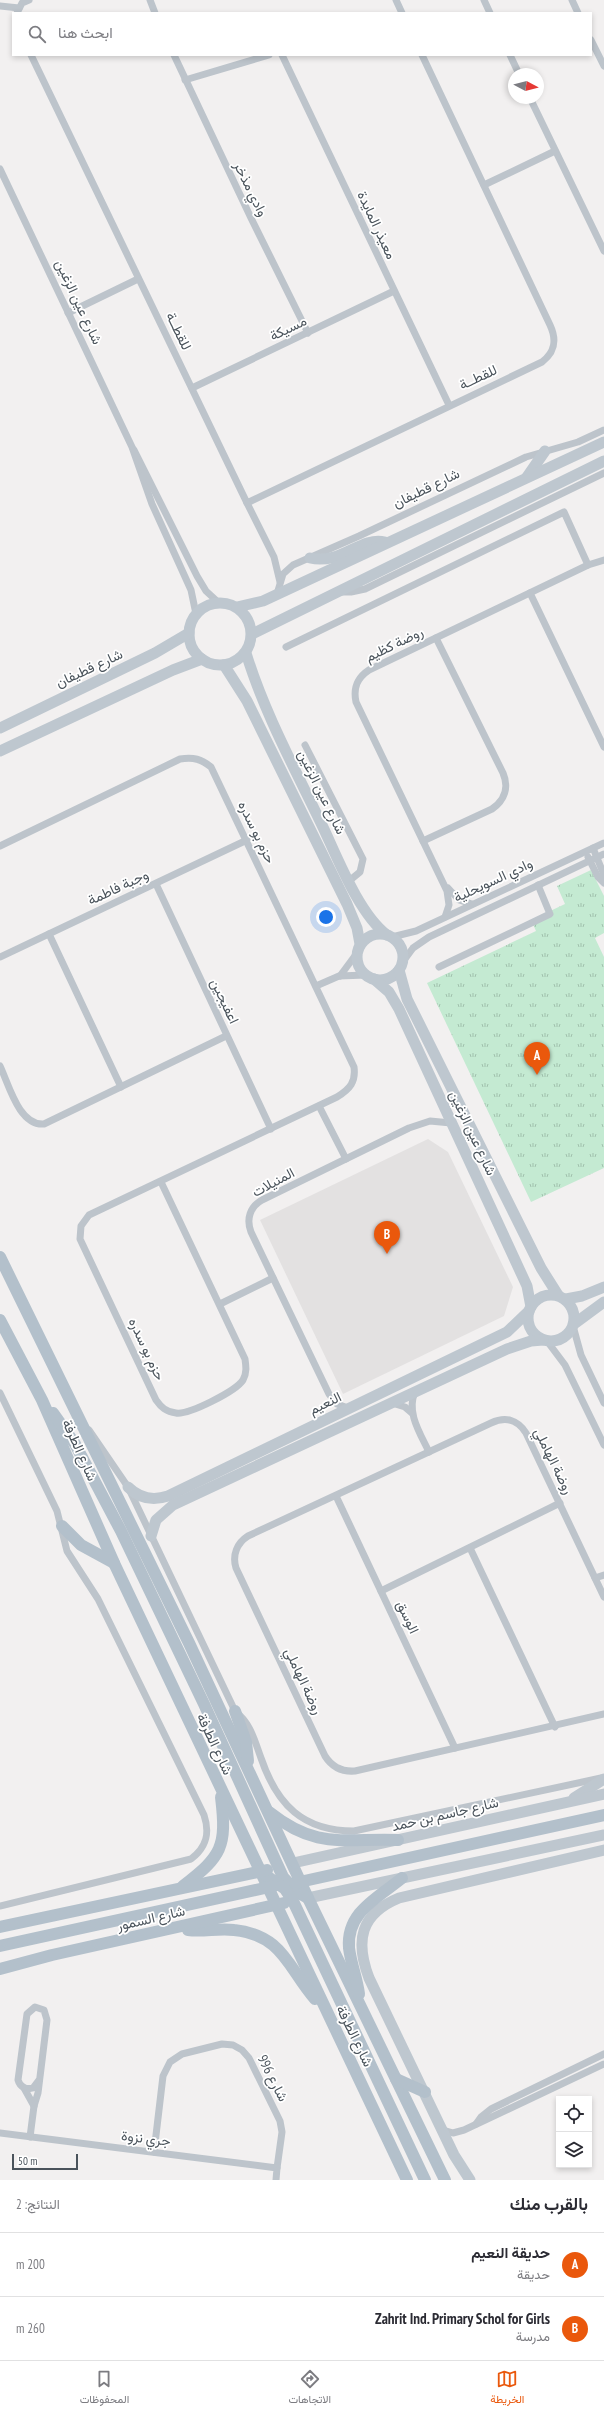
<!DOCTYPE html>
<html lang="ar">
<head>
<meta charset="utf-8">
<style>
  :root { --surface:#fff; --page:#f2f2f3; --text:#2b2b33; --muted:#7c7c81; --line:#e1e1e2; --accent:#ea580c }
  body { margin:0; font-family:"PT Sans Narrow",Vazirmatn,sans-serif; background:var(--page); color:var(--text); direction:rtl }
  .controls { position:absolute; right:12px; bottom:12px; display:grid; overflow:hidden; border-radius:0px; box-shadow:0 2px 6px #0003 }
  .controls button { width:36px; height:36px; display:grid; place-items:center; padding:0; border:0; border-bottom:1px solid var(--line); background:var(--surface); color:var(--text); font:20px sans-serif }
  .compass { position:absolute; left:508px; top:68px; width:36px; height:36px; border-radius:50%; background:var(--surface); box-shadow:0 2px 6px #0003; rotate:97deg }
  .scale { position:absolute; left:12px; bottom:10px; width:66px; box-sizing:border-box; padding-left:4px; border:2px solid #4a535b; border-top:0; font-size:11px; line-height:14px; white-space:nowrap; color:#4a535b; -webkit-text-stroke:3px #fff; paint-order:stroke }
  .you { position:absolute; left:326px; top:917px; width:14px; height:14px; margin:-10px; border:3px solid #fff; border-radius:50%; background:#1a73e8; box-shadow:0 0 0 6px #1a73e833 }
  .badge { display:grid; place-items:center; width:26px; height:26px; border-radius:50%; background:var(--accent); color:#fff; font-size:13px; font-weight:700 }
  .pin { position:absolute; translate:-50% -33px; filter:drop-shadow(0 1px 2px #0008) }
  .pin::after { content:''; position:absolute; top:21px; width:14px; height:12px; background:inherit; clip-path:polygon(0 0,100% 0,50% 100%) }
  .list { margin:0; padding:0; list-style:none }
  h2 { display:flex; justify-content:space-between; align-items:center; height:52px; margin:0; padding:0 16px; font-size:17px }
  h2 small { font-size:13px; font-weight:400; color:var(--muted) }
  .list li { display:grid; grid-template-columns:26px 1fr auto; gap:12px; align-items:center; box-sizing:border-box; height:64px; padding:0 16px; border-top:1px solid var(--line) }
  .list b { display:block; font-size:15px; white-space:nowrap }
  .list p { margin:0; font-size:13px; white-space:nowrap; color:var(--muted) }
  .list em { font-size:13px; font-style:normal; color:var(--muted) }
  .icon { flex:none; width:22px; height:22px; fill:none; stroke:currentColor; stroke-width:2; stroke-linecap:round; stroke-linejoin:round }
  .map { position:relative; flex:none; width:604px; height:2180px; overflow:hidden; direction:ltr }
  .search { position:absolute; background:var(--surface); box-shadow:0 2px 6px #0003; left:12px; right:12px; top:12px; height:44px; display:flex; align-items:center; gap:10px; box-sizing:border-box; padding:0 14px; border-radius:0px; color:var(--muted); font-size:15px }
  .sheet { height:180px; background:var(--surface) }
  nav { display:flex; justify-content:space-around; align-items:center; box-sizing:border-box; height:56px; border-top:1px solid var(--line); background:var(--surface); font-size:11px; color:var(--muted) }
  nav a { display:grid; justify-items:center; gap:2px }
  nav .on { color:var(--accent) }
  .map>svg:first-child { display:block }
</style>
</head>
<body>
<div class="map">
<svg width="604" height="2180" viewBox="0 0 604 2180">
  <defs>
    <pattern id="park-tufts" width="24" height="20" patternUnits="userSpaceOnUse"><rect width="24" height="20" fill="#c4ead2"/><path d="M3 7l-1-3M5 7V3M7 7l1-3M15 17l-1-3M17 17v-4M19 17l1-3" fill="none" stroke="#a1c0ad"/></pattern>
  </defs>
  <rect width="100%" height="100%" fill="#f2f0f0"/>
  <!-- education -->
  <polygon fill="#e3e1e1" points="428,1139 448,1152 513,1287 504,1316 343,1394 260,1220"/>
  <!-- park -->
  <polygon fill="url(#park-tufts)" points="591,870 604,896 604,933 595,938 604,957 604,1168 531,1202 427,983 536,931 531,920 565,904 557,886"/>
  <g fill="none" stroke-linecap="round" stroke-linejoin="round">
    <!-- street -->
    <g stroke="#bdc4cb" stroke-width="7">
      <polyline points="150,0 155,13"/>
      <polyline points="396,0 402,13"/>
      <polyline points="484,0 490,13"/>
      <polyline points="572,0 578,13"/>
      <polyline points="0,6 19,8"/>
      <polyline points="17,13 22,3 29,0"/>
      <polyline points="591,40 604,66"/>
      <path d="M31,55L247,503L542,362C555,352 557,340 550,325L422,55"/>
      <polyline points="174,55 251,218 308,333"/>
      <polyline points="282,55 449,405"/>
      <polyline points="510,55 519,74"/>
      <polyline points="185,80 269,55"/>
      <polyline points="530,98 604,251"/>
      <polyline points="0,169 132,447 152,504 191,590 196,614"/>
      <polyline points="484,185 555,151"/>
      <polyline points="68,313 138,279"/>
      <polyline points="192,388 394,291"/>
      <polyline points="134,450 197,576 206,591 219,603"/>
      <polyline points="247,503 274,557 280,582"/>
      <polyline points="340,592 351,592 365,589 604,473"/>
      <polyline points="530,593 604,747"/>
      <polyline points="277,594 283,574 293,565 359,536 526,457 578,442 604,430"/>
      <polyline points="286,647 564,512 588,565"/>
      <polyline points="305,745 363,859 360,872 349,881"/>
      <path d="M423,841L492,809C505,800 509,787 503,773L436,638"/>
      <path d="M0,846L180,759C194,757 201,759 211,767L354,1067C356,1082 350,1089 337,1097L89,1215L81,1226L80,1239L156,1400C161,1407 166,1412 176,1413C189,1415 236,1391 243,1380C247,1373 246,1366 245,1359L161,1182"/>
      <polyline points="593,848 604,875"/>
      <polyline points="588,857 598,877 604,883"/>
      <polyline points="156,884 271,1129"/>
      <polyline points="448,888 459,900 472,904"/>
      <path d="M445,917L449,905L447,891L356,702C353,688 357,678 369,670L588,565L604,560"/>
      <polyline points="49,934 121,1087"/>
      <polyline points="392,937 416,931 604,843"/>
      <polyline points="0,957 247,840"/>
      <polyline points="402,963 413,948 429,937 604,854"/>
      <polyline points="439,967 550,914 538,885"/>
      <polyline points="340,976 357,953"/>
      <polyline points="316,986 339,976 366,975"/>
      <path d="M0,1066C9,1085 19,1126 44,1124L226,1036"/>
      <polyline points="319,1106 346,1159"/>
      <polyline points="220,1304 273,1278"/>
      <polyline points="573,1326 581,1355 604,1403"/>
      <polyline points="547,1341 565,1365 604,1445"/>
      <path d="M415,1392C406,1412 420,1433 429,1452"/>
      <path d="M0,1393L57,1511L67,1551L98,1599L204,1815C210,1833 207,1847 191,1859L0,1906"/>
      <polyline points="392,1403 405,1407 412,1413"/>
      <path d="M348,1408L337,1404L329,1394L251,1232C246,1219 250,1207 262,1200L409,1128L430,1121L451,1123"/>
      <path d="M89,1430L128,1487L235,1711C251,1724 254,1739 261,1758C277,1805 303,1831 354,1831L601,1778"/>
      <polyline points="336,1496 455,1748"/>
      <polyline points="470,1548 555,1727"/>
      <polyline points="595,1578 604,1575"/>
      <polyline points="381,1591 560,1503"/>
      <path d="M604,1597L526,1433C518,1420 506,1416 491,1423L248,1536C237,1543 232,1555 236,1568L325,1756C332,1767 342,1772 355,1771L604,1714"/>
      <polyline points="24,2088 34,2106"/>
      <polyline points="476,2124 481,2117 491,2109 604,2054"/>
      <polyline points="443,2130 453,2133 464,2130 604,2064"/>
      <polyline points="0,2133 277,2168 276,2180"/>
      <path d="M30,2137L34,2106L38,2093L47,2020L44,2010L35,2007L27,2014L18,2080C20,2087 26,2090 33,2088L39,2080"/>
      <polyline points="154,2152 163,2076 170,2062 182,2054 222,2044 233,2045 242,2050 249,2058 280,2121 282,2132 277,2168"/>
    </g>
    <!-- secondary -->
    <g stroke="#bec7cf" stroke-width="11">
      <polyline points="527,477 545,451"/>
      <path d="M310,558C342,565 360,536 385,542"/>
      <circle cx="220" cy="634" r="31"/>
      <polyline points="237,607 263,601 604,442"/>
      <polyline points="252,634 604,461"/>
      <path d="M246,653C264,712 294,767 321,823C337,856 358,913 387,935"/>
      <polyline points="224,665 247,701 347,904 357,928 360,944"/>
      <polyline points="0,728 155,653 189,633"/>
      <polyline points="0,751 173,670 202,659"/>
      <circle cx="380" cy="957" r="23"/>
      <polyline points="399,970 407,999 541,1268 558,1295"/>
      <polyline points="374,979 389,992 399,1009 527,1286 531,1307"/>
      <circle cx="551" cy="1318" r="23"/>
      <polyline points="566,1299 582,1296 604,1287"/>
      <polyline points="574,1324 604,1302"/>
      <path d="M128,1487C140,1499 153,1501 168,1496L507,1332L529,1311"/>
      <polyline points="151,1536 156,1520 173,1505 507,1349 531,1341 543,1340"/>
      <polyline points="574,1798 604,1779"/>
      <polyline points="293,1863 604,1794"/>
      <polyline points="308,1898 604,1835"/>
      <path d="M470,2180L454,2155L369,1978C355,1941 360,1914 399,1898L604,1850"/>
    </g>
    <!-- primary -->
    <g stroke="#b3c0cb" stroke-width="12">
      <polyline points="0,1257 189,1643 308,1898 445,2180"/>
      <polyline points="0,1320 42,1400 114,1563 407,2180"/>
      <polyline points="53,1413 75,1444 121,1531 204,1704 283,1877 297,1892 308,1898"/>
      <polyline points="62,1526 81,1545 114,1563"/>
      <polyline points="235,1711 246,1742 248,1761"/>
      <path d="M269,1812C317,1850 343,1838 398,1840"/>
      <polyline points="260,1871 285,1889 293,1901 425,2180"/>
      <polyline points="295,1883 604,1815"/>
      <path d="M183,1886C222,1856 227,1847 221,1797"/>
      <polyline points="0,1927 267,1870"/>
      <path d="M188,1930C203,1932 219,1928 234,1930C283,1935 288,1968 315,1999"/>
      <polyline points="0,1946 274,1886"/>
      <polyline points="0,1969 52,1955 284,1903"/>
      <path d="M359,1994C357,1978 351,1964 349,1948C346,1912 378,1898 402,1878"/>
      <polyline points="396,2079 425,2092"/>
    </g>
  </g>
  <g text-anchor="middle" dominant-baseline="central" stroke-width="3.5" stroke-linejoin="round" paint-order="stroke">
    <!-- street labels -->
    <g font-size="14" fill="#4a535b" stroke="#fff">
      <text transform="translate(251 189) rotate(64)">وادي مذخر</text>
      <text transform="translate(377 225) rotate(65)">معيذر المايدة</text>
      <text transform="translate(79 302) rotate(65)">شارع عين الزغين</text>
      <text transform="translate(288 328) rotate(-26)">مسيكة</text>
      <text transform="translate(179 331) rotate(64)">للقطــة</text>
      <text transform="translate(478 377) rotate(-25)">للقطــة</text>
      <text transform="translate(426 488) rotate(-26)">شارع قطيفان</text>
      <text transform="translate(394 644) rotate(-26)">روضة كظيم</text>
      <text transform="translate(89 668) rotate(-25)">شارع قطيفان</text>
      <text transform="translate(322 792) rotate(64)">شارع عين الزغين</text>
      <text transform="translate(257 832) rotate(64)">حزم بو سدره</text>
      <text transform="translate(493 880) rotate(-25)">وادي السويحلية</text>
      <text transform="translate(118 887) rotate(-25)">وجبة فاطمة</text>
      <text transform="translate(225 1001) rotate(65)">اعفيجين</text>
      <text transform="translate(473 1133) rotate(65)">شارع عين الزغين</text>
      <text transform="translate(273 1182) rotate(-28)">المنيلات</text>
      <text transform="translate(147 1349) rotate(65)">حزم بو سدره</text>
      <text transform="translate(325 1403) rotate(-26)">النعيم</text>
      <text transform="translate(80 1450) rotate(66)">شارع الطرفة</text>
      <text transform="translate(554 1461) rotate(64)">روضة الهاملي</text>
      <text transform="translate(408 1617) rotate(65)">الوسق</text>
      <text transform="translate(304 1681) rotate(65)">روضة الهاملي</text>
      <text transform="translate(215 1744) rotate(65)">شارع الطرفة</text>
      <text transform="translate(445 1814) rotate(-13)">شارع جاسم بن حمد</text>
      <text transform="translate(151 1918) rotate(-13)">شارع السمور</text>
      <text transform="translate(355 2036) rotate(64)">شارع الطرفة</text>
      <text transform="translate(273 2078) rotate(63)">شارع 996</text>
      <text transform="translate(146 2138) rotate(7)">جري نزوة</text>
    </g>
  </g>
</svg>
<div class="controls">
<button><svg class="icon" aria-label="locate" viewBox="0 0 24 24"><circle cx="12" cy="12" r="6"/><path d="M12 2v4M12 18v4M2 12h4M18 12h4"/></svg></button>
<button><svg class="icon" aria-label="layers" viewBox="0 0 24 24"><path d="M12 4l9 5-9 5-9-5zM3 14l9 5 9-5"/></svg></button>
</div>
<svg class="compass" viewBox="-18 -18 36 36"><path d="M0-13l5 13h-10z" fill="#e53935"/><path d="M0 13l5-13h-10z" fill="#7c7c81"/></svg>
<div class="scale">50 m</div>
<div class="you"></div>
<div class="pin badge" style="left:537px;top:1075px">A</div>
<div class="pin badge" style="left:387px;top:1254px">B</div>
<div class="search"><svg class="icon" aria-label="search" viewBox="0 0 24 24"><circle cx="10" cy="10" r="6"/><path d="M15 15l6 6"/></svg>ابحث هنا</div>
</div>
<section class="sheet">
<h2>بالقرب منك<small>النتائج: 2</small></h2>
<ul class="list">
<li><span class="badge">A</span><div><b>حديقة النعيم</b><p>حديقة</p></div><em>200 m</em></li>
<li><span class="badge">B</span><div><b>Zahrit Ind. Primary Schol for Girls</b><p>مدرسة</p></div><em>260 m</em></li>
</ul>
</section>
<nav>
<a class="on"><svg class="icon" aria-label="map" viewBox="0 0 24 24"><path d="M3 6l6-2 6 2 6-2v14l-6 2-6-2-6 2zM9 4v14M15 6v14"/></svg>الخريطة</a>
<a><svg class="icon" aria-label="directions" viewBox="0 0 24 24"><path d="M12 3l9 9-9 9-9-9zM9 14v-3h6M13 9l2 2-2 2"/></svg>الاتجاهات</a>
<a><svg class="icon" aria-label="saved" viewBox="0 0 24 24"><path d="M7 4h10v16l-5-4-5 4z"/></svg>المحفوظات</a>
</nav>
</body>
</html>
